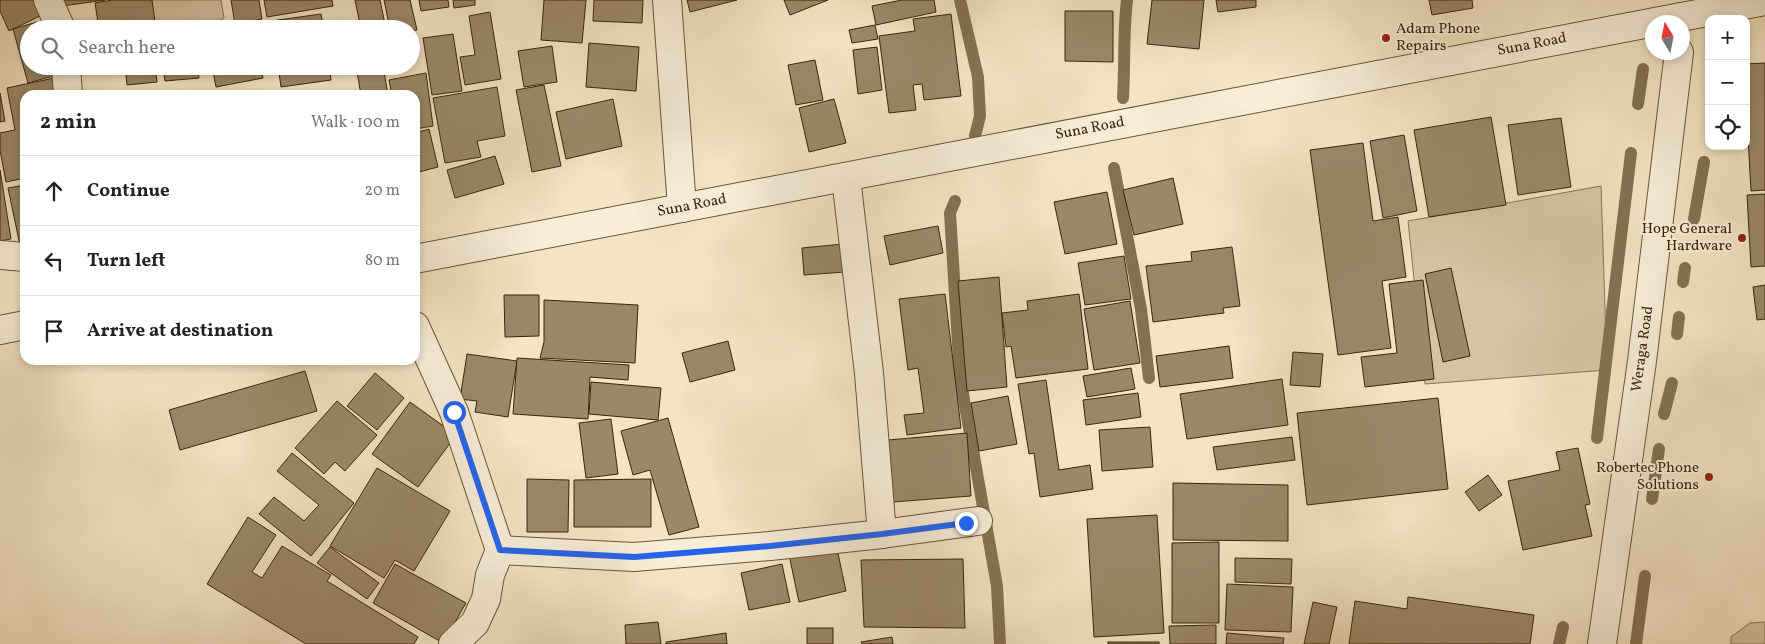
<!DOCTYPE html>
<html lang="en">
<head>
<meta charset="utf-8">
<style>
  :root { --surface:#fff; --page:#f2f2f2; --text:#222; --muted:#767676; --line:#e0e0e0 }
  body { margin:0; font-family:Vollkorn,serif; background:var(--page); color:var(--text) }
  .controls { position:absolute; right:15px; top:15px; display:grid; overflow:hidden; border-radius:10px; box-shadow:0 2px 8px #0003 }
  .controls button { width:45px; height:45px; display:grid; place-items:center; padding:0; border:0; border-bottom:1px solid var(--line); background:var(--surface); color:var(--text); font:25px sans-serif }
  .compass { position:absolute; left:1645px; top:15px; width:45px; height:45px; border-radius:50%; background:var(--surface); box-shadow:0 2px 8px #0003; rotate:350deg }
  .stop { position:absolute; width:15px; height:15px; margin:-11px; border:4px solid #2563eb; border-radius:50%; background:#fff }
  .stop.end { background:#2563eb; border-color:#fff; box-shadow:0 1px 5px #0008 }
  .list { margin:0; padding:0; list-style:none }
  h2 { display:flex; justify-content:space-between; align-items:center; height:65px; margin:0; padding:0 20px; font-size:21px }
  h2 small { font-size:16px; font-weight:400; color:var(--muted) }
  .list li { display:grid; grid-template-columns:32px 1fr auto; gap:15px; align-items:center; box-sizing:border-box; height:70px; padding:0 20px; border-top:1px solid var(--line) }
  .list b { display:block; font-size:19px; white-space:nowrap }
  .list em { font-size:16px; font-style:normal; color:var(--muted) }
  .icon { flex:none; width:28px; height:28px; fill:none; stroke:currentColor; stroke-width:2; stroke-linecap:round; stroke-linejoin:round }
  .map { position:relative; flex:none; width:1765px; height:644px; overflow:hidden }
  .search { position:absolute; background:var(--surface); box-shadow:0 2px 8px #0003; left:20px; top:20px; width:400px; height:55px; display:flex; align-items:center; gap:12px; box-sizing:border-box; padding:0 18px; border-radius:28px; color:var(--muted); font-size:19px }
  .panel { position:absolute; background:var(--surface); box-shadow:0 2px 8px #0003; left:20px; top:90px; width:400px; height:275px; border-radius:15px }
  .map>svg:first-child { display:block }
</style>
</head>
<body>
<div class="map">
<svg width="1765" height="644" viewBox="0 0 1765 644">
  <rect width="100%" height="100%" fill="#f3e4c3"/>
  <filter id="stains"><feTurbulence type="fractalNoise" baseFrequency=".004" numOctaves="4"/><feColorMatrix values="0 0 0 0 .2 0 0 0 0 .09 0 0 0 0 .02 0 0 0 .5 -.17"/></filter>
  <radialGradient id="worn" r=".72"><stop offset=".6" stop-color="#630" stop-opacity="0"/><stop offset="1" stop-color="#630" stop-opacity=".3"/></radialGradient>
  <!-- green -->
  <g fill="#d4c4a3" stroke="#887456">
    <polygon points="151,0 221,0 224,18 205,29 156,29"/>
    <polygon points="1601,186 1607,370 1425,384 1408,221"/>
    <polygon points="1765,622 1765,644 1731,644 1731,637 1750,623"/>
  </g>
  <g fill="none" stroke-linecap="round" stroke-linejoin="round">
    <!-- stream -->
    <g stroke="#847152" stroke-width="12">
      <polyline points="960,0 978,77 980,116 975,136"/>
      <path d="M1123,98C1125,65 1123,32 1127,0"/>
      <polyline points="1638,104 1643,69"/>
      <polyline points="1114,168 1141,309 1149,378"/>
      <polyline points="955,201 950,213 960,377 997,586 1000,644"/>
      <polyline points="1694,219 1704,162"/>
      <polyline points="1683,282 1685,268"/>
      <polyline points="1677,334 1679,317"/>
      <polyline points="1664,414 1672,383"/>
      <polyline points="1597,438 1631,153"/>
      <polyline points="1652,499 1659,449"/>
      <polyline points="1559,644 1563,627"/>
      <polyline points="1636,644 1645,576"/>
    </g>
  </g>
  <!-- building -->
  <g fill="#9b8869" stroke="#3b2508">
    <polygon points="0,0 39,0 44,14 9,31 0,11"/>
    <polygon points="61,0 105,0 62,6"/>
    <polygon points="112,0 152,0 156,29 99,29 95,3"/>
    <polygon points="231,0 259,0 262,19 235,24"/>
    <polygon points="264,0 332,0 333,6 267,17"/>
    <polygon points="355,0 380,0 386,29 361,29"/>
    <polygon points="384,0 410,0 417,30 411,31 411,29 390,29"/>
    <polygon points="419,0 448,0 449,7 421,11"/>
    <polygon points="453,0 475,0 475,5 454,8"/>
    <polygon points="544,0 586,0 582,43 541,40"/>
    <polygon points="594,0 643,0 642,23 593,21"/>
    <polygon points="687,0 737,0 690,12"/>
    <polygon points="784,0 828,0 790,15"/>
    <polygon points="902,0 934,0 936,12 876,25 872,6"/>
    <polygon points="1152,0 1204,0 1199,49 1147,44"/>
    <polygon points="1216,0 1256,0 1256,7 1218,12"/>
    <polygon points="1429,0 1472,0 1473,8 1432,15"/>
    <polygon points="1065,11 1113,11 1113,62 1065,61"/>
    <polygon points="490,12 501,79 465,85 460,57 475,55 469,16"/>
    <polygon points="321,14 324,29 273,29 271,21"/>
    <polygon points="951,14 961,96 924,100 922,84 913,85 916,110 889,113 879,36 915,31 913,19"/>
    <polygon points="37,22 39,29 29,29 29,66 50,66 53,76 28,83 13,29"/>
    <polygon points="875,25 878,39 852,43 849,30"/>
    <polygon points="453,34 462,91 432,95 423,38"/>
    <polygon points="589,43 639,47 636,91 586,87"/>
    <polygon points="552,46 557,82 524,87 518,51"/>
    <polygon points="877,47 882,90 858,94 853,50"/>
    <polygon points="815,60 823,100 796,105 788,65"/>
    <polygon points="1765,63 1765,190 1751,191 1746,102 1746,64"/>
    <polygon points="125,66 155,66 157,82 127,85"/>
    <polygon points="163,66 198,66 199,78 165,81"/>
    <polygon points="212,66 261,66 263,78 216,87"/>
    <polygon points="278,66 329,66 331,80 281,87"/>
    <polygon points="356,66 383,66 388,95 361,95"/>
    <polygon points="426,73 433,126 415,129 415,95 392,95 389,80"/>
    <polygon points="54,78 58,95 25,95 25,178 6,182 0,150 0,133 15,130 7,88"/>
    <polygon points="544,85 561,166 532,172 516,90"/>
    <polygon points="497,87 505,136 477,141 481,157 445,163 433,98"/>
    <polygon points="0,93 5,121 0,122"/>
    <polygon points="613,99 622,146 566,159 556,112"/>
    <polygon points="834,99 846,143 809,152 799,108"/>
    <polygon points="1491,117 1506,205 1429,217 1414,130"/>
    <polygon points="1561,118 1571,187 1518,195 1508,125"/>
    <polygon points="429,129 438,167 415,173 415,133"/>
    <polygon points="1404,135 1417,211 1383,218 1370,141"/>
    <polygon points="1363,143 1373,221 1398,217 1406,277 1382,281 1391,348 1338,355 1310,150"/>
    <polygon points="495,156 504,184 455,198 447,170"/>
    <polygon points="0,170 11,239 0,241"/>
    <polygon points="1173,178 1183,224 1134,235 1123,190"/>
    <polygon points="25,185 25,244 20,245 8,188"/>
    <polygon points="1107,192 1117,244 1065,254 1054,202"/>
    <polygon points="1765,194 1765,266 1751,267 1747,195"/>
    <polygon points="938,226 943,253 890,265 884,236"/>
    <polygon points="843,244 845,272 804,275 802,248"/>
    <polygon points="1232,247 1240,306 1223,308 1224,313 1153,322 1146,266 1192,261 1191,252"/>
    <polygon points="1124,256 1131,299 1085,305 1078,263"/>
    <polygon points="1451,268 1470,356 1443,362 1425,274"/>
    <polygon points="999,277 1007,387 967,391 958,281"/>
    <polygon points="1423,280 1434,379 1365,387 1361,357 1397,353 1389,284"/>
    <polygon points="1765,285 1765,319 1757,320 1753,287"/>
    <polygon points="945,294 961,428 907,435 904,415 924,413 918,368 908,370 899,299"/>
    <polygon points="1079,294 1088,369 1016,378 1011,346 1006,347 1002,313 1028,310 1027,301"/>
    <polygon points="504,295 539,295 539,336 505,337"/>
    <polygon points="544,300 638,305 635,363 540,358 544,342"/>
    <polygon points="1130,301 1140,363 1094,370 1084,309"/>
    <polygon points="728,341 735,370 690,382 682,353"/>
    <polygon points="1229,346 1233,378 1160,387 1156,356"/>
    <polygon points="1293,352 1323,354 1320,387 1290,385"/>
    <polygon points="467,354 517,361 508,417 475,412 477,401 460,399"/>
    <polygon points="517,358 629,365 628,380 590,377 588,419 513,414"/>
    <polygon points="1131,368 1135,389 1087,397 1083,376"/>
    <polygon points="305,371 317,411 180,450 169,410"/>
    <polygon points="375,373 404,398 377,430 347,406"/>
    <polygon points="1282,379 1288,425 1187,439 1180,394"/>
    <polygon points="1046,380 1059,470 1090,465 1093,489 1040,497 1034,453 1029,454 1018,384"/>
    <polygon points="591,382 661,388 658,420 589,414"/>
    <polygon points="1138,393 1141,417 1086,425 1083,400"/>
    <polygon points="1008,396 1017,444 979,451 971,403"/>
    <polygon points="1438,398 1448,489 1307,505 1297,413"/>
    <polygon points="337,401 377,435 345,471 335,462 324,474 295,448"/>
    <polygon points="410,402 456,435 418,487 372,454"/>
    <polygon points="668,418 699,527 669,535 650,470 633,475 621,431"/>
    <polygon points="611,419 618,474 586,478 579,423"/>
    <polygon points="1150,427 1153,467 1102,471 1099,430"/>
    <polygon points="967,433 971,496 893,502 888,440"/>
    <polygon points="1292,437 1295,460 1217,470 1213,447"/>
    <polygon points="1578,448 1590,504 1585,505 1592,536 1523,550 1508,481 1560,470 1556,452"/>
    <polygon points="292,453 354,503 311,556 259,514 274,497 304,521 319,505 277,471"/>
    <polygon points="377,468 450,511 414,571 395,560 384,578 330,546"/>
    <polygon points="1488,475 1502,495 1479,511 1465,492"/>
    <polygon points="527,479 569,480 568,532 527,532"/>
    <polygon points="651,479 651,527 574,527 574,480"/>
    <polygon points="1173,483 1288,485 1288,541 1173,540"/>
    <polygon points="1157,515 1164,633 1094,637 1087,519"/>
    <polygon points="248,517 276,535 252,572 262,578 282,546 331,575 327,581 418,637 414,644 306,644 207,584"/>
    <polygon points="1219,542 1219,623 1172,623 1172,543"/>
    <polygon points="836,544 846,591 799,602 789,555"/>
    <polygon points="330,547 379,583 367,599 317,563"/>
    <polygon points="1235,558 1292,559 1291,584 1235,582"/>
    <polygon points="963,559 965,628 864,627 861,560"/>
    <polygon points="395,564 466,603 443,643 373,603"/>
    <polygon points="782,564 790,602 749,610 741,573"/>
    <polygon points="1227,584 1293,587 1291,632 1225,630"/>
    <polygon points="1408,597 1534,615 1530,644 1349,644 1355,601 1407,609"/>
    <polygon points="1313,602 1337,607 1329,644 1304,644"/>
    <polygon points="658,622 661,644 626,644 625,625"/>
    <polygon points="1216,625 1216,644 1170,644 1169,626"/>
    <rect x="807" y="628" width="26" height="16"/>
    <polygon points="726,633 727,644 666,644 666,642"/>
    <polygon points="1227,633 1284,638 1283,644 1226,644"/>
    <polygon points="892,637 893,644 862,644 861,642"/>
    <rect x="1108" y="642" width="51" height="2"/>
  </g>
  <g fill="none" stroke-linecap="round" stroke-linejoin="round">
    <defs>
      <g id="minor">
        <polyline points="48,0 61,29"/>
        <polyline points="667,0 682,208"/>
        <polyline points="66,66 68,95"/>
        <polyline points="846,178 869,373 882,534"/>
        <polyline points="0,255 25,257"/>
        <polyline points="415,326 454,412 500,550 490,575 486,599 475,623 453,644"/>
        <polyline points="500,550 634,557 770,546 882,534 978,521"/>
      </g>
      <g id="tertiary">
        <polyline points="415,259 1765,1"/>
        <polyline points="0,330 25,325"/>
        <polyline points="1602,644 1642,361 1679,52"/>
      </g>
    </defs>
    <!-- minor casing -->
    <use href="#minor" stroke="#695537" stroke-width="30"/>
    <!-- tertiary casing -->
    <use href="#tertiary" stroke="#695537" stroke-width="30"/>
    <!-- minor -->
    <use href="#minor" stroke="#f7edd8" stroke-width="28"/>
    <!-- tertiary -->
    <use href="#tertiary" stroke="#f7edd8" stroke-width="28"/>
  </g>
  <g fill="none" stroke-linecap="round" stroke-linejoin="round">
    <!-- route -->
    <polyline stroke="#2563eb" stroke-width="6" points="454,412 500,550 634,557 770,546 882,534 966,523"/>
  </g>
  <!-- markers -->
  <g fill="#8f2418" stroke="#f7edd8" stroke-width="2">
    <circle cx="1386" cy="38" r="5"/>
    <circle cx="1742" cy="238" r="5"/>
    <circle cx="1709" cy="477" r="5"/>
  </g>
  <g text-anchor="middle" dominant-baseline="central" stroke-width="4" stroke-linejoin="round" paint-order="stroke">
    <!-- poi labels -->
    <g font-size="15" fill="#3b2508" stroke="#f7edd8" text-anchor="end">
      <text x="1396" y="29" text-anchor="start">Adam Phone<tspan x="1396" dy="17">Repairs</tspan></text>
      <text x="1732" y="229">Hope General<tspan x="1732" dy="17">Hardware</tspan></text>
      <text x="1699" y="468">Robertec Phone<tspan x="1699" dy="17">Solutions</tspan></text>
    </g>
    <!-- street labels -->
    <g font-size="15" fill="#3b2508" stroke="#f7edd8">
      <text transform="translate(1532 45) rotate(-11)">Suna Road</text>
      <text transform="translate(1090 129) rotate(-11)">Suna Road</text>
      <text transform="translate(692 206) rotate(-11)">Suna Road</text>
      <text transform="translate(1643 349) rotate(-82)">Weraga Road</text>
    </g>
  </g>
  <rect width="100%" height="100%" filter="url(#stains)"/>
  <rect width="100%" height="100%" fill="url(#worn)"/>
</svg>
<div class="controls">
<button>+</button>
<button>−</button>
<button><svg class="icon" aria-label="locate" viewBox="0 0 24 24"><circle cx="12" cy="12" r="6"/><path d="M12 2v4M12 18v4M2 12h4M18 12h4"/></svg></button>
</div>
<svg class="compass" viewBox="-18 -18 36 36"><path d="M0-13l5 13h-10z" fill="#e53935"/><path d="M0 13l5-13h-10z" fill="#767676"/></svg>
<div class="stop" style="left:454px;top:412px"></div>
<div class="stop end" style="left:966px;top:523px"></div>
<div class="search"><svg class="icon" aria-label="search" viewBox="0 0 24 24"><circle cx="10" cy="10" r="6"/><path d="M15 15l6 6"/></svg>Search here</div>
<section class="panel">
<h2>2 min<small>Walk · 100 m</small></h2>
<ul class="list">
<li><svg class="icon" aria-label="ahead" viewBox="0 0 24 24"><path d="M12 20V5M6 11l6-6 6 6"/></svg><div><b>Continue</b></div><em>20 m</em></li>
<li><svg class="icon" aria-label="left" viewBox="0 0 24 24"><path d="M17 20v-9H6M10 6l-5 5 5 5"/></svg><div><b>Turn left</b></div><em>80 m</em></li>
<li><svg class="icon" aria-label="arrive" viewBox="0 0 24 24"><path d="M6 21V4h12l-3 4 3 4H6"/></svg><div><b>Arrive at destination</b></div></li>
</ul>
</section>
</div>
</body>
</html>
